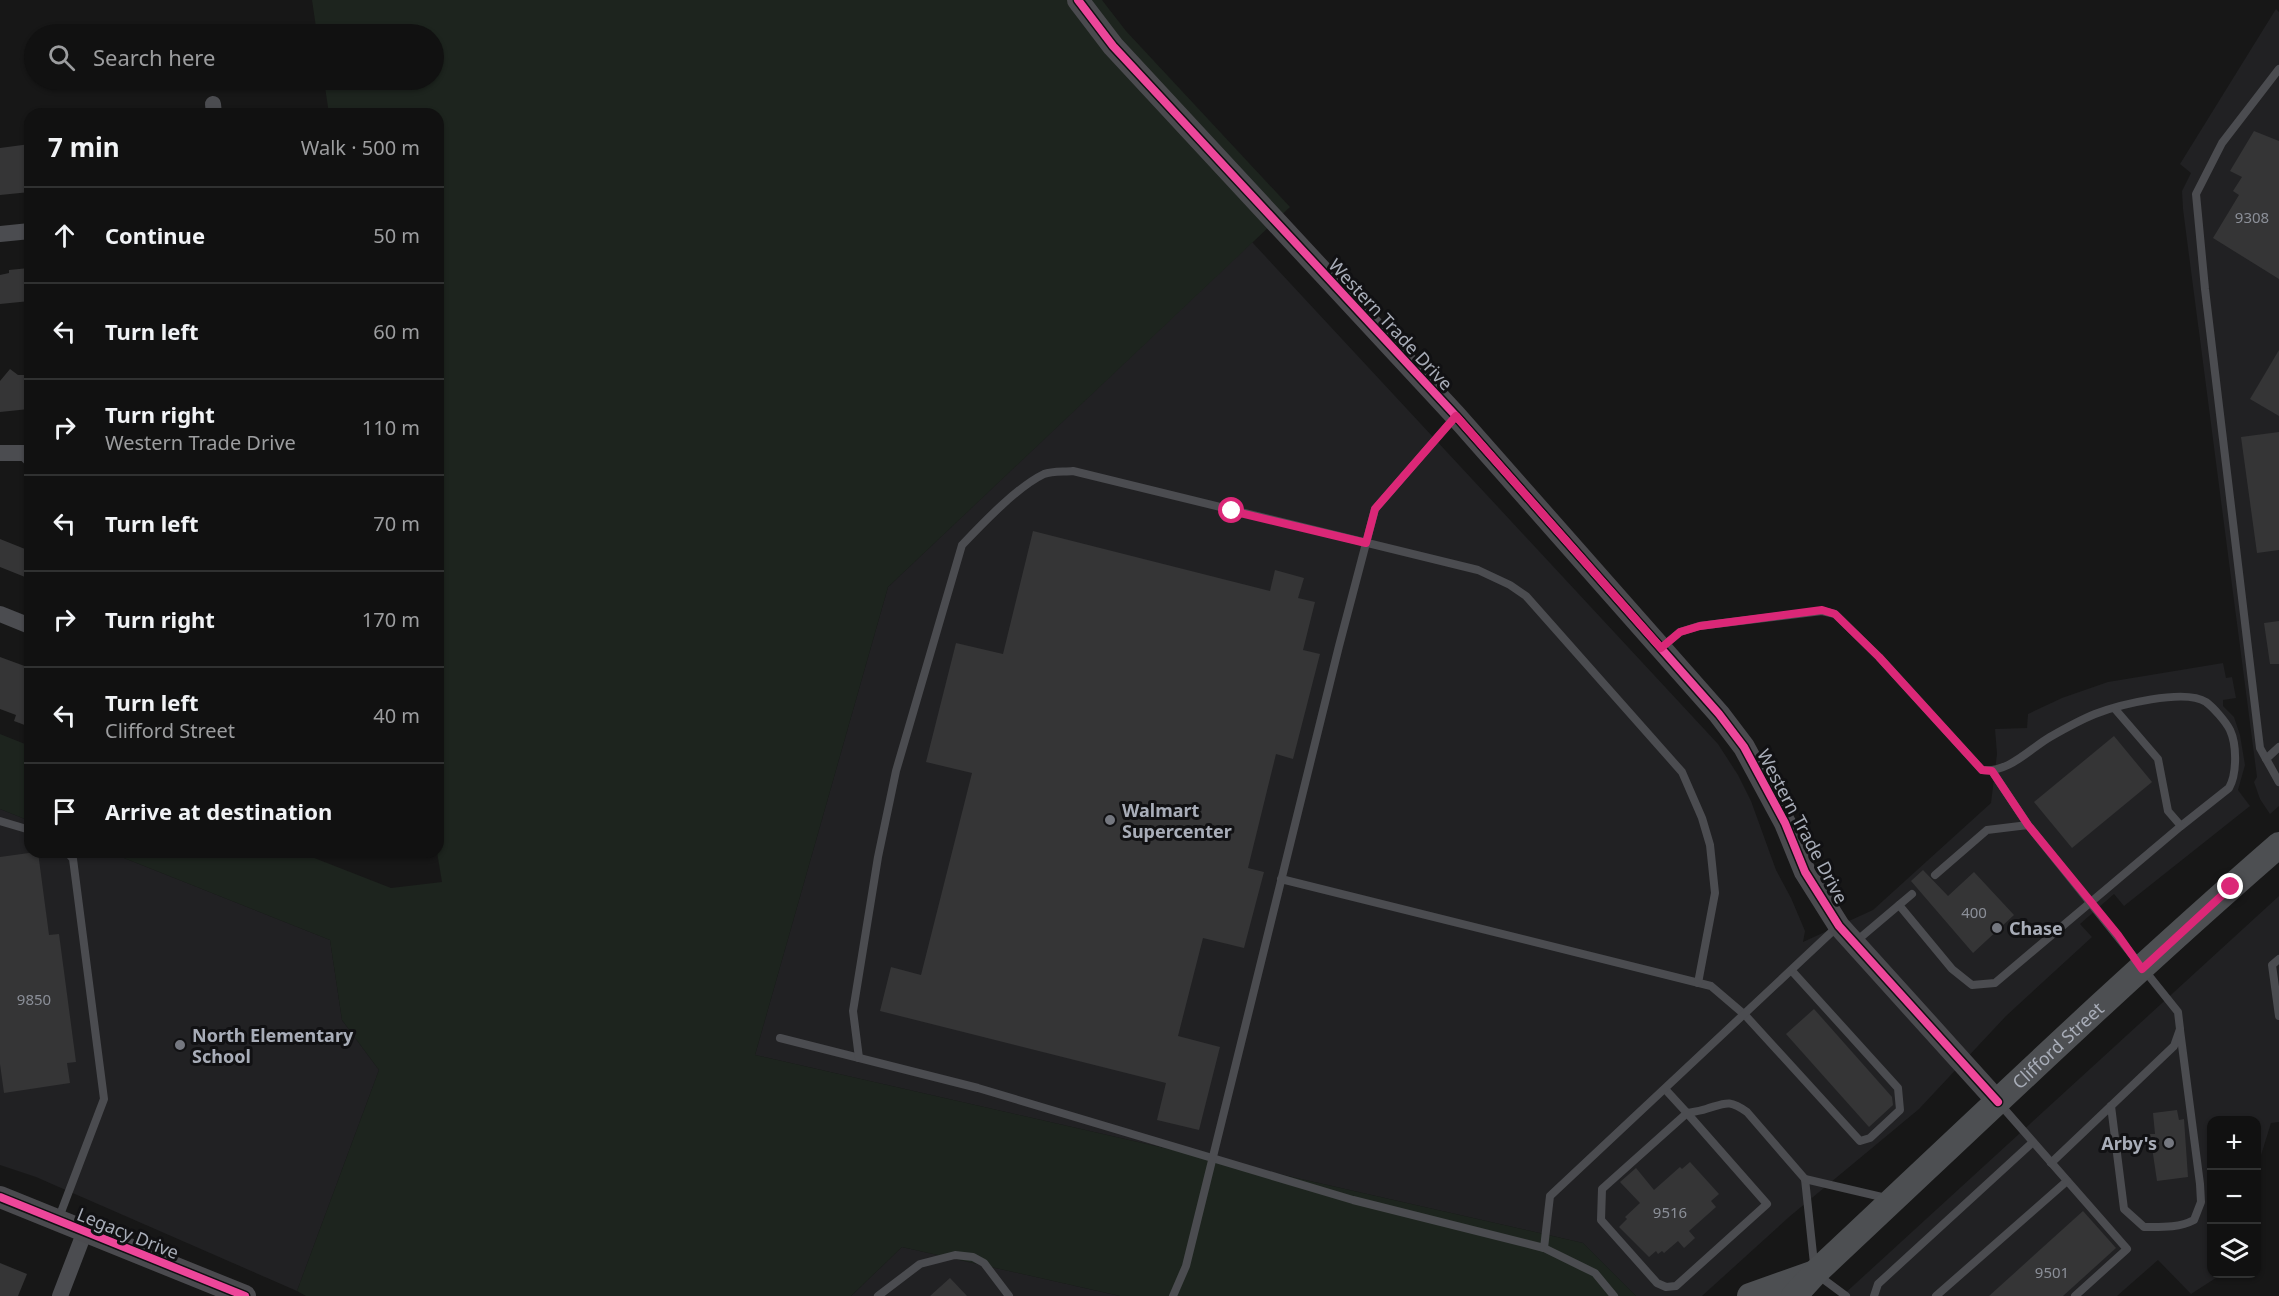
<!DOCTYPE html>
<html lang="en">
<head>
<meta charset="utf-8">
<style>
  :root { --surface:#111; --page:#1e1f1f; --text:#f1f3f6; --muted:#9c9d9f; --line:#303131 }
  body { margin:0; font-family:"Noto Sans",sans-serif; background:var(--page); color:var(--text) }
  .controls { position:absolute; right:18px; bottom:18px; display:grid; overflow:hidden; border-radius:12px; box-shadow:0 2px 4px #0004 }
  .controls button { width:54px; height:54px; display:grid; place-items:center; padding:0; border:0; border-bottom:2px solid var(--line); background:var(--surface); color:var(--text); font:30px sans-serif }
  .stop { position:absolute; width:18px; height:18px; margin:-14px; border:4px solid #db2777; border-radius:50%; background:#fff }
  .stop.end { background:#db2777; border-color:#fff; box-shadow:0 2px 6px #0008 }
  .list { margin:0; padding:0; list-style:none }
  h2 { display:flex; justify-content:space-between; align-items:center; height:78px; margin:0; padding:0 24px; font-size:26px }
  h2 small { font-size:20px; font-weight:400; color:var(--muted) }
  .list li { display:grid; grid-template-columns:39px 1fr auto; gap:18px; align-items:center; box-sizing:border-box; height:96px; padding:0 24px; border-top:2px solid var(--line) }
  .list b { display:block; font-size:22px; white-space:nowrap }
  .list p { margin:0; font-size:20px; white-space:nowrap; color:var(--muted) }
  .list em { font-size:20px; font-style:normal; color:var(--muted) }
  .icon { flex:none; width:33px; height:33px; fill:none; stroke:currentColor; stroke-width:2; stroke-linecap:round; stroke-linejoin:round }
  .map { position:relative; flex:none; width:2279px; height:1296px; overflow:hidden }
  .search { position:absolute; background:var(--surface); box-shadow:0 2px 4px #0004; left:24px; top:24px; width:420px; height:66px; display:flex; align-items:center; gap:15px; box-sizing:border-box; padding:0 21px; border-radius:33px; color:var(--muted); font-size:22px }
  .panel { position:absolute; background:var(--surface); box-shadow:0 2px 4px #0004; left:24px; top:108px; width:420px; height:750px; border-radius:18px }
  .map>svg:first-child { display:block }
</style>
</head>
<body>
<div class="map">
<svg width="2279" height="1296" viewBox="0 0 2279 1296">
  <rect width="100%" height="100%" fill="#171717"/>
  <!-- built -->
  <g fill="#212123">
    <polygon points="2276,9 2279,12 2279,806 2270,814 2260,799 2254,782 2257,777 2183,209 2182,191 2191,173 2180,164"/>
    <polygon points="1252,242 1718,744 1738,775 1751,801 1776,870 1791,898 1805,931 1803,942 1873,910 1991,803 1997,754 1995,729 2027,728 2028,714 2062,698 2108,682 2223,663 2226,678 2232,677 2236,698 2223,700 2223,706 2234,717 2240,735 2245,765 2238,790 2250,806 2124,906 2114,894 2080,924 2092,937 2006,1016 1919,1109 1789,1217 1702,1296 1636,1296 1583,1243 755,1055 888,587"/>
    <polygon points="0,809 30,821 30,852 109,852 330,940 342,1020 379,1070 297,1291 36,1177 0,1165"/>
    <polygon points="2279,896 2279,1122 2271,1123 2257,1168 2256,1120 2212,1120 2212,1274 2222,1274 2191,1294 2158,1260 2117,1296 1842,1296"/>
    <polygon points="902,1247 1120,1296 851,1296"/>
  </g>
  <!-- green -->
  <g fill="#1d241e">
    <polygon points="312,0 1102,0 1126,31 1290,207 888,587 755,1055 1583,1243 1636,1296 1120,1296 902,1247 851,1296 306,1296 297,1291 379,1070 342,1020 330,940 109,852 299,852 391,888 442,882 437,852 438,114 329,114 324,80 434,80 434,34 317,34"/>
    <polygon points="0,734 30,746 30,821 0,809"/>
  </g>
  <!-- building -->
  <g fill="#353536">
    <polygon points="2254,131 2279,141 2279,279 2213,238 2239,195 2233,191 2242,177 2230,171"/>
    <polygon points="30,144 30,192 0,195 0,148"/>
    <polygon points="29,268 30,301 0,304 0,275 9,273 9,270"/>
    <polygon points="2279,350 2279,416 2250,399"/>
    <polygon points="10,369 18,375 26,375 29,409 0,412 0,381"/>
    <polygon points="2279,432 2279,550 2257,553 2241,437"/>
    <polygon points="1033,531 1270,591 1275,570 1304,578 1298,598 1315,602 1303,650 1320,654 1293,759 1276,754 1248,868 1264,872 1244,948 1203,938 1178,1036 1220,1047 1199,1130 1157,1120 1166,1083 880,1011 891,967 921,975 972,773 926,762 956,643 1003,654"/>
    <polygon points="0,539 30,551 30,579 0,567"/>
    <polygon points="2279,621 2279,664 2270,664 2264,623"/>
    <polygon points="0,657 30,668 30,727 14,721 16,715 0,709"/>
    <polygon points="2114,736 2152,782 2072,848 2034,802"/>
    <polygon points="36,852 38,852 49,935 59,934 76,1062 67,1063 70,1083 4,1093 0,1064 0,857"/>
    <polygon points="1923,870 1948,896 1974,872 2014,915 1973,953 1911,881"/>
    <polygon points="1814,1009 1892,1097 1893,1105 1869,1127 1786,1034"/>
    <polygon points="2177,1110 2179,1120 2184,1119 2188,1177 2157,1181 2150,1134 2155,1134 2153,1113"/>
    <polygon points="1690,1162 1719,1194 1711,1201 1716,1207 1689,1231 1695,1238 1684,1248 1678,1241 1664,1253 1662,1251 1658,1254 1656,1251 1649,1257 1619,1227 1627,1219 1625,1217 1640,1203 1620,1182 1636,1168 1654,1190 1680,1167 1682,1169"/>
    <polygon points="2083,1211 2116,1248 2063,1296 1989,1296"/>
    <polygon points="0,1263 27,1274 18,1296 0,1296"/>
    <polygon points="950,1278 967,1296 930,1296"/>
  </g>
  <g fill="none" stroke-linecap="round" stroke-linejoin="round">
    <!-- lane -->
    <g stroke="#4b4c50" stroke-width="8">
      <polyline points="2279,69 2222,143 2196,194 2205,289 2260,748 2279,782"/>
      <path d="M1661,648L1680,632L1699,626L1822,611L1835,614L1879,657L1982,770C2009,773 2028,750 2050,737C2064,729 2080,720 2095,714C2118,705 2185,688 2206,702C2214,708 2226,722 2230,730C2237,745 2237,774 2229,788L2181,826L1995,983L1972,985L1952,969L1899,905"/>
      <polyline points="2115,709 2158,759 2168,811 2181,826"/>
      <polyline points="2266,759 2279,747"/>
      <polyline points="1992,771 2028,825"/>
      <polyline points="0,821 30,830"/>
      <polyline points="1935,875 1987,830 2028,825 2178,1012 2180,1029 2174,1046 2051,1163"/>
      <polyline points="1281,879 1711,986 1745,1015 1860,1141 1870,1138 1900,1110 1898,1088 1792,971"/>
      <polyline points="1854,943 1912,894"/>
      <polyline points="2279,959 2272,965 2279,1016"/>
      <polyline points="780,1038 978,1088 1353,1200 1544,1248 1595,1273 1614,1296"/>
      <path d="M859,1058L853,1011L878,857L896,771L962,545C983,523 1017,487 1044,474C1052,471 1064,472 1073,471L1478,570L1510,585L1526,596L1682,772L1702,818L1710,845L1715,893L1698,983"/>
      <path d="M1665,1089L1687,1113L1602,1189L1601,1220L1657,1283L1666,1287L1676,1286L1767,1204L1687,1113C1693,1112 1700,1111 1706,1109C1726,1103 1729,1099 1747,1112L1805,1179L1815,1273L1846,1296"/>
      <polyline points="1999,1103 2127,1249 2075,1296"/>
      <path d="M2111,1106L2124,1209L2144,1227C2161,1227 2179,1228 2194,1220L2201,1202L2200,1184L2180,1030"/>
      <polyline points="1805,1179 1886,1198"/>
      <polyline points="58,1220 104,1099 73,859 67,852"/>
      <polyline points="1544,1248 1550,1196 1838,926"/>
      <polyline points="878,1296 920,1264 955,1255 973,1257 984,1263 1009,1296"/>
      <polyline points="1173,1296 1186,1266 1339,646 1375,509 1455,417"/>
      <polyline points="1874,1296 1878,1284 2033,1142"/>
      <polyline points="1936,1296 2067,1181"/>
    </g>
    <!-- street -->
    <g stroke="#4b4c50" stroke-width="16">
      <polyline points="213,104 214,114"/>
      <polyline points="0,234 30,231"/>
      <polyline points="0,453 25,453 30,458"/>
      <polyline points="0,614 30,626"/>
      <polyline points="60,1296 85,1231"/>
    </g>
    <!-- secondary -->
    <g stroke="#4a4a4e" stroke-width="22">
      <polyline points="1078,0 1113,46 1456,416 1719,714 1744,747 1785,823 1805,872 1839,926 1998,1102"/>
      <polyline points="0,1197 245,1296"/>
    </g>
    <!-- primary -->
    <g stroke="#4d4f52" stroke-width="26">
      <polyline points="1750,1296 1812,1274"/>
      <path id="s1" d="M1794,1296L1815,1273C1969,1129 2120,983 2279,845"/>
    </g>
    <defs>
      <g id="cycleway">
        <polyline points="1078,0 1113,46 1456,416 1719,714 1744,747 1785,823 1805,872 1839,926 1998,1102"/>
        <polyline points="0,1197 245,1296"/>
      </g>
    </defs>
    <!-- cycleway casing -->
    <use href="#cycleway" stroke="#111113" stroke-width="11"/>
    <!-- cycleway -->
    <use href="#cycleway" stroke="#ed469a" stroke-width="8"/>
  </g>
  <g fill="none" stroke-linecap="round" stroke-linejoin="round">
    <!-- route -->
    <polyline stroke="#db2777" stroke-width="8" points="1232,511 1366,543 1375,509 1456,416 1661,648 1680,632 1700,626 1822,610 1835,614 1879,657 1982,770 1992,771 2028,825 2118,935 2142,969 2231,887"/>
  </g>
  <!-- markers -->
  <g fill="#757880" stroke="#111113" stroke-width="2">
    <circle cx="1110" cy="820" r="6"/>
    <circle cx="1997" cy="928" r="6"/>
    <circle cx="180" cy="1045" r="6"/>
    <circle cx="2169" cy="1143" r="6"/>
  </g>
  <g text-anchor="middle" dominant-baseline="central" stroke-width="6" stroke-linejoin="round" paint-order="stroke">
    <!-- number labels -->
    <g font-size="15" fill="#8b8f98">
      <text x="2252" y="217">9308</text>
      <text x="1974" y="912">400</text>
      <text x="34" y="999">9850</text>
      <text x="1670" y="1212">9516</text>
      <text x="2052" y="1272">9501</text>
    </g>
    <!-- street labels -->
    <g font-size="18" fill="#a8adb8" stroke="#111113">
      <text transform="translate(1391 324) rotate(47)">Western Trade Drive</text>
      <text transform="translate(1803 826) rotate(62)">Western Trade Drive</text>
      <text stroke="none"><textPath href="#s1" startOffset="364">Clifford Street</textPath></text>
      <text transform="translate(128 1233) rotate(22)">Legacy Drive</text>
    </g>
    <!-- poi labels -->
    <g font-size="18" font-weight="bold" fill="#a8adb8" stroke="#111113" text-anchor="start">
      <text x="1122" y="810">Walmart<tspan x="1122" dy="21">Supercenter</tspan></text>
      <text x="2009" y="928">Chase</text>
      <text x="192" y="1035">North Elementary<tspan x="192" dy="21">School</tspan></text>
      <text x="2157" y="1143" text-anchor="end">Arby's</text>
    </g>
  </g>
</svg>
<div class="controls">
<button>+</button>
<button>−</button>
<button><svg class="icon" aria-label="layers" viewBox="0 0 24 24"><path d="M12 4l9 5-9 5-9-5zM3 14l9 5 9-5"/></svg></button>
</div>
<div class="stop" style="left:1232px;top:511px"></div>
<div class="stop end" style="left:2231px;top:887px"></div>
<div class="search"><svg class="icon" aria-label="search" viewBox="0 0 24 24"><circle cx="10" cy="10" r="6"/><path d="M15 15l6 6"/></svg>Search here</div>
<section class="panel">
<h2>7 min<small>Walk · 500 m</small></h2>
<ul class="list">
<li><svg class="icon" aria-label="ahead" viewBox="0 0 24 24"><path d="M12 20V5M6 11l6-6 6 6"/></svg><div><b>Continue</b></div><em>50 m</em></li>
<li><svg class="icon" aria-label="left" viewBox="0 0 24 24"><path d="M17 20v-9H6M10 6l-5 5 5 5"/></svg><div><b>Turn left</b></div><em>60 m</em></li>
<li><svg class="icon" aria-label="right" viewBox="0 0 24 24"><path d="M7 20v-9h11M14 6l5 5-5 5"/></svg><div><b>Turn right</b><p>Western Trade Drive</p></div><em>110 m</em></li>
<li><svg class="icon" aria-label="left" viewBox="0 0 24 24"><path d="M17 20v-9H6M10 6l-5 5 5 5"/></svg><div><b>Turn left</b></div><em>70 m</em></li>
<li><svg class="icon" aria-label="right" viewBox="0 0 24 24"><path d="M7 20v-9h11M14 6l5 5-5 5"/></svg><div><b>Turn right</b></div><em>170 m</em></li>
<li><svg class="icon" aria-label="left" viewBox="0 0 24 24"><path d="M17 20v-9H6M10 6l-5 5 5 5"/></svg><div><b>Turn left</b><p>Clifford Street</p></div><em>40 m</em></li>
<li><svg class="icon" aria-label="arrive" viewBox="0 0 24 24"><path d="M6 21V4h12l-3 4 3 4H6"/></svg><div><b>Arrive at destination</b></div></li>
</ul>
</section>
</div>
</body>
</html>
